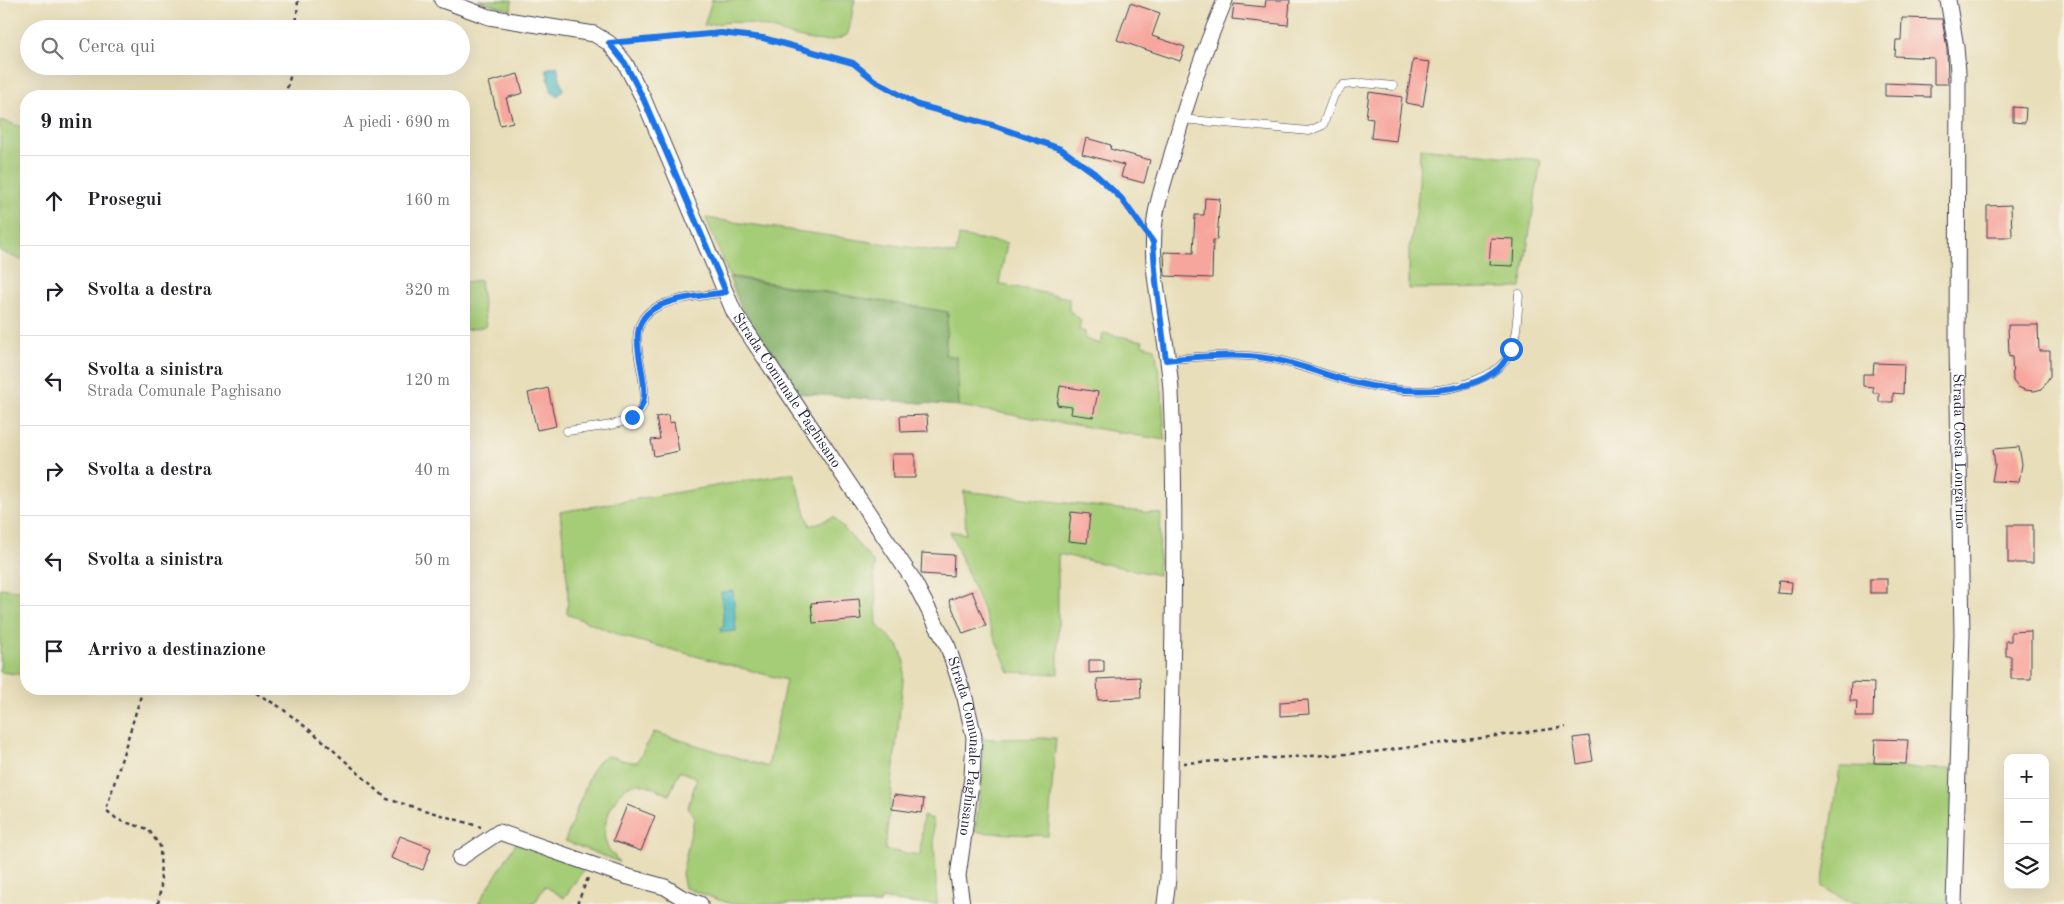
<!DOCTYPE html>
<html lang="it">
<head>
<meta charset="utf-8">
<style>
  :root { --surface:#fff; --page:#f2f2f2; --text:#202124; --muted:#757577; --line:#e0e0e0 }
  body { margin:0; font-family:"Old Standard TT",serif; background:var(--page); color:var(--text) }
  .controls { position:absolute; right:15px; bottom:15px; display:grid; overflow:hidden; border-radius:10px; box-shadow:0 5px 20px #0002 }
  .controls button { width:45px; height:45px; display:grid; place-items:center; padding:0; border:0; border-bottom:1px solid var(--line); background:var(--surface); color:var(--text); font:25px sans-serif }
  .stop { position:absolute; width:15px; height:15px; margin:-11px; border:4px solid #1a73e8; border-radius:50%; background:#fff }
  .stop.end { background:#1a73e8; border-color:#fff; box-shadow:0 1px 5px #0008 }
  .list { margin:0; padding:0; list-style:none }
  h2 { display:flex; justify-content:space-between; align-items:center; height:65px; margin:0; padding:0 20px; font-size:21px }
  h2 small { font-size:16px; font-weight:400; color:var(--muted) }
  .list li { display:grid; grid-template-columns:32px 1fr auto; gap:15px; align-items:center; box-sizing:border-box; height:90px; padding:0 20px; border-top:1px solid var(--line) }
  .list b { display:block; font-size:19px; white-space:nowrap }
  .list p { margin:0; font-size:16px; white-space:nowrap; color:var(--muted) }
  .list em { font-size:16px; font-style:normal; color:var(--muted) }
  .icon { flex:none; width:28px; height:28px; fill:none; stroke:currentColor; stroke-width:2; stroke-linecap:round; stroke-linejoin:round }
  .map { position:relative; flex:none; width:2064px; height:904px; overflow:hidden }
  .search { position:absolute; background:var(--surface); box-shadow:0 5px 20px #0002; left:20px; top:20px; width:450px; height:55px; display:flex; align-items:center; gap:12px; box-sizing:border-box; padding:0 18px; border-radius:28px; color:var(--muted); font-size:19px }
  .panel { position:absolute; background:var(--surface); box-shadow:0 5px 20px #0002; left:20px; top:90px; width:450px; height:605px; border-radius:20px }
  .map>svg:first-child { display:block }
</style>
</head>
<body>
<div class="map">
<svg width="2064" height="904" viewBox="0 0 2064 904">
  <rect width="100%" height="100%" fill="#f7f3e8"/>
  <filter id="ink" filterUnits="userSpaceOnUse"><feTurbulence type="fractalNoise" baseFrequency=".02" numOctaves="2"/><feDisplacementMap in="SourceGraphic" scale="10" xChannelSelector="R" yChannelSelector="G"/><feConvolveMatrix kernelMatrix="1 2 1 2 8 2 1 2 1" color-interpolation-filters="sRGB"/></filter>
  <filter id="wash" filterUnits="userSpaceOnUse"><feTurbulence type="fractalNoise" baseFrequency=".0096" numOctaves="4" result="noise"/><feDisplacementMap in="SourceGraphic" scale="20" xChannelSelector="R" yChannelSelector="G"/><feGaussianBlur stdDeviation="1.12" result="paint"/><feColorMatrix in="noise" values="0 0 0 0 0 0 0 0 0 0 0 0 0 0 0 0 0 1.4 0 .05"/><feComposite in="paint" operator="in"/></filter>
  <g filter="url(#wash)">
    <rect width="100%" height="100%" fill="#e8deba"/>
    <!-- green -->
    <g fill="#a5cc76" stroke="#647758">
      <polygon points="478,0 512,0 511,10"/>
      <path d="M712,0H855C851,12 852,24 847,35C818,52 777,27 746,23C732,21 718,23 704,26Z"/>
      <polygon points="0,120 26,128 26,262 0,251"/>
      <polygon points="1420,148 1541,160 1521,288 1409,289 1409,249 1416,214 1419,183"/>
      <polygon points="706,218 956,254 959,236 1007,243 999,284 1069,298 1069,310 1081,320 1079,330 1085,332 1085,339 1101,344 1103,333 1143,341 1142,345 1155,348 1162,391 1165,440 959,406 957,357 945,355 948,312 729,276"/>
      <polygon points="480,280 486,327 464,330 464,282"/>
      <path d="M793,473L810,526L834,517L874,563L877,625L898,645L905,662L885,850L920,855L923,816L933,819L937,904H918L881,899L880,904H731L685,888L682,874L694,818L688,807L697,778L680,771L669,795C658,790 648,783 636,784C617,784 599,826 606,843C608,850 615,856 619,862L565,841L591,772C608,743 613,763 637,762L654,732L768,767L786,680L624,637L567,614L568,589L560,512Z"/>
      <polygon points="964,491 1161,514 1158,575 1058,554 1058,674 1009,672 950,531 966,534"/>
      <polygon points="0,588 26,591 26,675 0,672"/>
      <polygon points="1056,738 1048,836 975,832 982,777 983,739"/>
      <polygon points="1840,767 1954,769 1948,904 1858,904 1845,900 1822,887"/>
      <polygon points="516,843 585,868 564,898 545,886 534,904 478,904"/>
    </g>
    <!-- forest -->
    <polygon fill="#84b067" stroke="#536951" points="729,277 948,312 945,355 957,357 959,406 795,393 741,308"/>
    <!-- water -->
    <g fill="#48b8c0" stroke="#356d7e">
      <polygon points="557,66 563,90 558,96 552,93 546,69"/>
      <polygon points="733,591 736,631 721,632 721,627 724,626 721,592"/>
    </g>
    <g id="blocks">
      <!-- building -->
      <g fill="#f7a69d">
        <polygon points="1266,0 1290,0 1288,25 1232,19 1234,4 1265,7"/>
        <polygon points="1130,3 1160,13 1152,36 1185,47 1180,61 1117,40"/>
        <polygon points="1902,18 1942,19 1947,48 1948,84 1934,84 1934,58 1895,56 1896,40 1901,40"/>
        <polygon points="1413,60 1430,62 1423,106 1406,103"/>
        <polygon points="518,74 523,93 506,98 513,122 500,125 489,82"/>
        <polygon points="1885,83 1930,85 1930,97 1885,96"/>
        <polygon points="1369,92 1402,97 1396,141 1371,138 1373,119 1366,118"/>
        <polygon points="2013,107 2026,108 2025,123 2013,122"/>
        <polygon points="1086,138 1111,145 1110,149 1150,160 1144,183 1121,177 1124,165 1082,154"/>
        <polygon points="1205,198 1220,199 1217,240 1213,240 1212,278 1165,276 1164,252 1193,253 1195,215 1204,215"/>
        <polygon points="2011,205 2012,237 1987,237 1987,206"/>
        <polygon points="1491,238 1514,239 1513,266 1489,265"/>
        <polygon points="2008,325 2038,325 2039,351 2050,351 2050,376 2042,389 2034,391 2025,390 2018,387 2013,381 2012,356 2009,357"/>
        <polygon points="1874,363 1904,364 1903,394 1893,393 1893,402 1879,402 1879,393 1873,393 1873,387 1863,386 1863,374 1873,374"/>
        <polygon points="1060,386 1098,392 1093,417 1071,414 1072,407 1057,405"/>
        <polygon points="548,388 556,426 537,430 528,393"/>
        <polygon points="668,415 669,423 674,422 679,451 654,456 651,440 660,439 656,417"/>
        <polygon points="927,415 928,431 901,432 900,416"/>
        <polygon points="2019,447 2022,464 2019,482 1992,481 1995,465 1993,449"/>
        <polygon points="892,454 915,454 915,478 893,478"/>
        <polygon points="1071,512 1090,514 1087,543 1068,541"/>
        <rect x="2008" y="525" width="25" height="38"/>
        <polygon points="922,553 954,555 953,576 921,574"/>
        <rect x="1870" y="579" width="17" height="14"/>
        <polygon points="1779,581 1792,582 1791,594 1777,593"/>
        <polygon points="972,591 986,626 963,634 949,600"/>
        <polygon points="859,599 861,619 813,623 811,603"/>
        <polygon points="2031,631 2031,679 2011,679 2011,656 2006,656 2006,641 2011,641 2011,632"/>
        <polygon points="1089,660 1104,660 1104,672 1089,673"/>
        <polygon points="1140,677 1141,698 1098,700 1097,679"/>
        <polygon points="1851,682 1874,683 1873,717 1856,717 1857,701 1850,701"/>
        <polygon points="1308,700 1309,714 1280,716 1280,702"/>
        <polygon points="1589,736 1593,761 1577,764 1573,738"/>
        <polygon points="1875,739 1908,740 1906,764 1874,763"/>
        <polygon points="894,795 924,799 922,813 892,809"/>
        <polygon points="627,805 655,816 641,851 613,841"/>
        <polygon points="400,836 431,848 423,870 391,858"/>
      </g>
    </g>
  </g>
  <g filter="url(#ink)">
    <use href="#blocks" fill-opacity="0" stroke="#403e4e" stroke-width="1"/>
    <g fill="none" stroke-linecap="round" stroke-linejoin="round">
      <defs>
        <g id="service">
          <polyline points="1181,119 1309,131 1323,125 1334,95 1343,85 1363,83 1393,86"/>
          <path d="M1166,360C1202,356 1237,353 1273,359C1300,364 1326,376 1353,382C1391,391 1437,397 1474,381C1485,377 1497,371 1505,361C1518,342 1517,317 1519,294"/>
          <path d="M567,431C586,428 623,427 637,414C662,393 613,331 655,308C676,297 704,296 726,292"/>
        </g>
        <g id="minor">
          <path id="s1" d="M442,0L489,17L594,34L609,43L625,63L643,98L734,312L912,578L948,647L965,698L974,737L972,777L958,876L962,904"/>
          <path id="s2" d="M1948,0L1956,47L1958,72L1957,345L1962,634L1954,904"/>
          <polyline points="460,858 499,832 625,876 665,887 681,897 700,904"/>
          <path d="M1165,904L1168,879C1170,717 1178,553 1171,391C1168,331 1146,273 1156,213C1159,197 1164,181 1169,165C1184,108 1202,54 1225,0"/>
        </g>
      </defs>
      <!-- service casing -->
      <use href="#service" stroke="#403e4e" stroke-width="9"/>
      <!-- minor casing -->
      <use href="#minor" stroke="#403e4e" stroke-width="17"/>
      <!-- path -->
      <g stroke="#403e4e" stroke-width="2.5" stroke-dasharray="4 4" stroke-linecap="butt">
        <polyline points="296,29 298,0"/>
        <polyline points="628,42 721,33 763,38 853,63 874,80 918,105 992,125 1061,149 1094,173 1121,198 1140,225"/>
        <polyline points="285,96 293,66"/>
        <polyline points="143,689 106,810 118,820 148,829 160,846 161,886 158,904"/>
        <polyline points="249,689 280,707 321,739 387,799 481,827"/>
        <polyline points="1183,763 1365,753 1566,727"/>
        <polyline points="577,904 588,878"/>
      </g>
      <!-- service -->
      <use href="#service" stroke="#fff" stroke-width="8"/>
      <!-- minor -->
      <use href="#minor" stroke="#fff" stroke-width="15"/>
    </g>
  </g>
  <g fill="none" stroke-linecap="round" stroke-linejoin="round" filter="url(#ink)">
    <!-- route -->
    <path stroke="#1a73e8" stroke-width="6" d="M632,417C667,396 612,332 655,308C675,297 703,296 726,292L643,98L625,63L609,43L721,33L763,38L853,63L874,80L918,105L992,125L1061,149L1094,173L1121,198L1153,242L1156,282L1166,360C1202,356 1237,353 1272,359C1300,364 1325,375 1352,382C1394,392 1464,399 1499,368C1504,363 1508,356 1511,349"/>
  </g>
  <g text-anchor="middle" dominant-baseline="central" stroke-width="4" stroke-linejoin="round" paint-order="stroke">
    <!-- street labels -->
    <g font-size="15" fill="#22223b" stroke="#f7f3e8">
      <text stroke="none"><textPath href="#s1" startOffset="566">Strada Comunale Paghisano</textPath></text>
      <text stroke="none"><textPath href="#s2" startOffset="452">Strada Costa Longarino</textPath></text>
      <text stroke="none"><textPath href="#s1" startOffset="971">Strada Comunale Paghisano</textPath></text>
    </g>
  </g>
</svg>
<div class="controls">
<button>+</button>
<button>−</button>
<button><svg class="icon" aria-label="layers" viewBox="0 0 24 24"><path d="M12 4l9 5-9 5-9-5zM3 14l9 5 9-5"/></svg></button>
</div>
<div class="stop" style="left:1511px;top:349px"></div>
<div class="stop end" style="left:632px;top:417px"></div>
<div class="search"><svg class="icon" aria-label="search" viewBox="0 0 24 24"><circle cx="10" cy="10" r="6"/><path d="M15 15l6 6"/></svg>Cerca qui</div>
<section class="panel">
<h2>9 min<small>A piedi · 690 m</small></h2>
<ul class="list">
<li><svg class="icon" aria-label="ahead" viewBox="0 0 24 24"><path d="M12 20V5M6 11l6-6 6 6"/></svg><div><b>Prosegui</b></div><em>160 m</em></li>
<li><svg class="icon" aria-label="right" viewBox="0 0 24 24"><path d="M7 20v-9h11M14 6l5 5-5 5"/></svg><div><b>Svolta a destra</b></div><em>320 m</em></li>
<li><svg class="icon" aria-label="left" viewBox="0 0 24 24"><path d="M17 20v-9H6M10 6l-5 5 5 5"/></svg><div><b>Svolta a sinistra</b><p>Strada Comunale Paghisano</p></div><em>120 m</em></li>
<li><svg class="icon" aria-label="right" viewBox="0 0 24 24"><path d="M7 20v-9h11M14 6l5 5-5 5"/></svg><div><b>Svolta a destra</b></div><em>40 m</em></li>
<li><svg class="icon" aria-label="left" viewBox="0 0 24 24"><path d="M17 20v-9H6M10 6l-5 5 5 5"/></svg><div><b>Svolta a sinistra</b></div><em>50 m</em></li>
<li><svg class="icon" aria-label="arrive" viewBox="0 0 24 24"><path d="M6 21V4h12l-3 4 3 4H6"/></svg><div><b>Arrivo a destinazione</b></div></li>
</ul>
</section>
</div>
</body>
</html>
